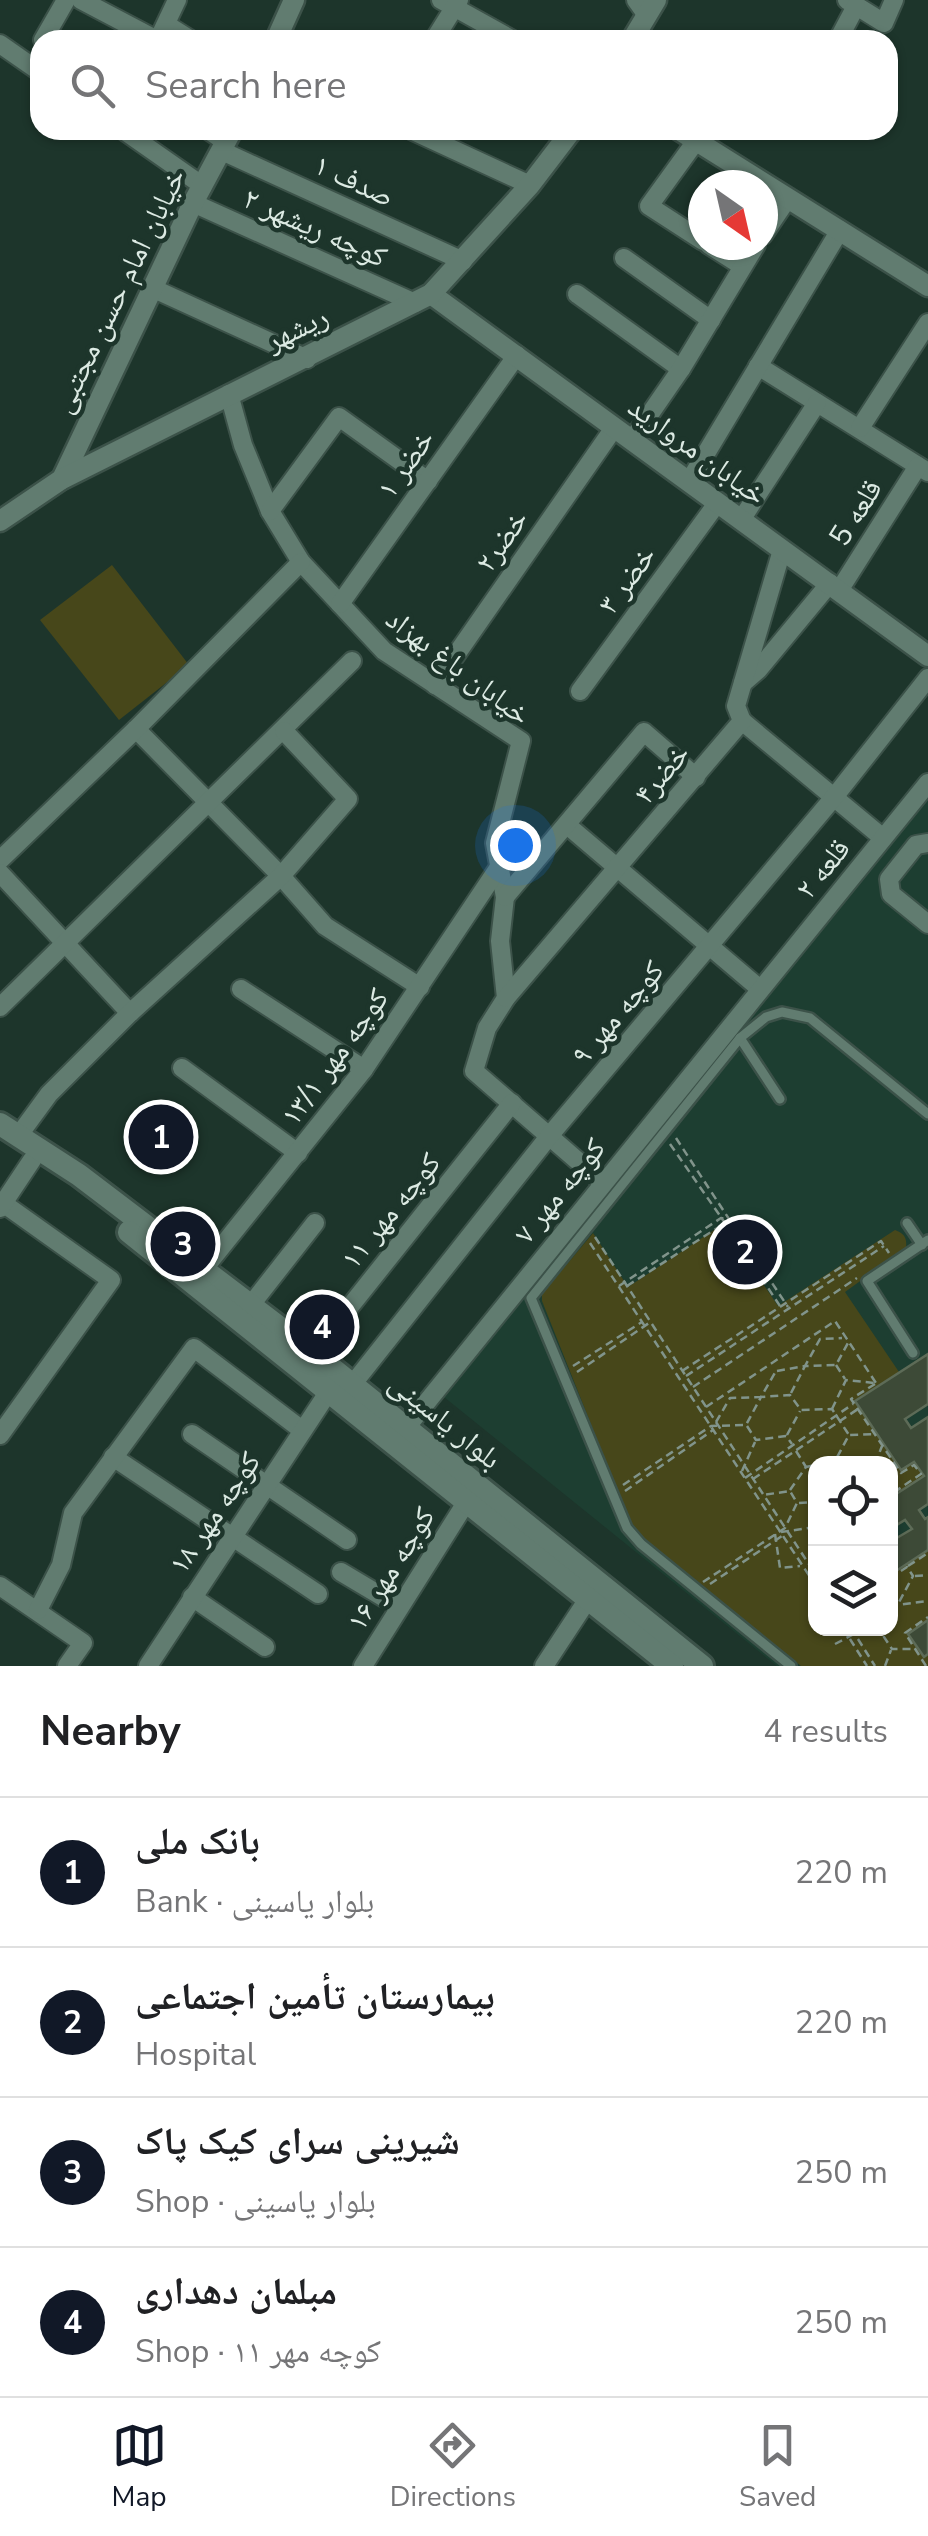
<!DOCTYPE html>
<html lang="en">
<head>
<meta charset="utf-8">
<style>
  :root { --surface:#fff; --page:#f6f6f6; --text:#202124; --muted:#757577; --line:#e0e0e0; --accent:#111827 }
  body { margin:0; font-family:"Nunito Sans","Noto Naskh Arabic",sans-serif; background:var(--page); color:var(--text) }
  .controls { position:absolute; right:30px; bottom:30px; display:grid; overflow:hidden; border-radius:20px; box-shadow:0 2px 8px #0004 }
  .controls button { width:90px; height:90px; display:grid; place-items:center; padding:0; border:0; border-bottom:2px solid var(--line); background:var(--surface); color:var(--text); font:50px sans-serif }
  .compass { position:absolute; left:688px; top:170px; width:90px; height:90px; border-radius:50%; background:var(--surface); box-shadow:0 2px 8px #0004; rotate:146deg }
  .you { position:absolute; left:515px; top:845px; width:35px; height:35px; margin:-25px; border:8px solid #fff; border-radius:50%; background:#1a73e8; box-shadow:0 0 0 15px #1a73e833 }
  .badge { display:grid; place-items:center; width:65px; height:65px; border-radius:50%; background:var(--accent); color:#fff; font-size:32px; font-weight:700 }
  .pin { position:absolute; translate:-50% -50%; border:5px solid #fff; box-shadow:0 2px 10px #0006 }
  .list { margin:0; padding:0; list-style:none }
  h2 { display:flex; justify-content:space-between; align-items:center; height:130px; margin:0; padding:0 40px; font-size:42px }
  h2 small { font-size:32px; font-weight:400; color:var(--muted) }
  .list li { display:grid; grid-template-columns:65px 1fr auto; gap:30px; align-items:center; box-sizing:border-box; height:150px; padding:0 40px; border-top:2px solid var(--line) }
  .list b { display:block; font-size:38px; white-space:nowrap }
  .list p { margin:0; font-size:32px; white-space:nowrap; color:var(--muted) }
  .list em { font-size:32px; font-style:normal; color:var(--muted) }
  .icon { flex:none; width:55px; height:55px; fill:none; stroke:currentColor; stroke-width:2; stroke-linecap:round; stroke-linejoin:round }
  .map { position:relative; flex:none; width:928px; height:1666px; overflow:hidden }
  .search { position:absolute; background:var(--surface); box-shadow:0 2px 8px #0004; left:30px; right:30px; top:30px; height:110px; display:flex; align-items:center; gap:25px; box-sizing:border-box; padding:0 35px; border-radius:30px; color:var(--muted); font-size:38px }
  .sheet { height:730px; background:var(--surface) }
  nav { display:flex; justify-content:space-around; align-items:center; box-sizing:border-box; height:140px; border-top:2px solid var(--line); background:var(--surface); font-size:28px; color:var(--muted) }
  nav a { display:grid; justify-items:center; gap:5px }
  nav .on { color:var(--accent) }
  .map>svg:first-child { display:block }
</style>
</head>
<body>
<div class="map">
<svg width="928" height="1666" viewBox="0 0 928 1666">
  <rect width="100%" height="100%" fill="#1d352b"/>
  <!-- built -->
  <path fill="#1d3e31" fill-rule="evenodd" d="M928,799V1666H777L444,1397ZM816,1464H890V1628H816Z"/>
  <!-- green -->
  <g fill="#47471a">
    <polygon points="112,565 189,665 119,720 40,620"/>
    <path d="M723,1224L778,1306L895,1230C905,1234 907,1238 906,1248L845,1292L899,1372L855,1402L901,1469L914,1462L924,1476L891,1498L890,1464H816V1628H890L891,1575L928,1550V1620L908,1634L924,1656L928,1654V1666H801L635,1532L629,1520L542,1301V1294L593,1233L628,1287Z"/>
  </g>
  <!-- building -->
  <g fill="#3d4a37" stroke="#5d6b57" stroke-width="2.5">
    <polygon points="928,1354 928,1404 905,1419 911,1428 928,1417 928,1504 919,1510 925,1519 928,1517 928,1550 890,1575 890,1542 912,1529 905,1520 890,1529 890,1498 924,1476 914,1462 901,1470 855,1401"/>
    <polygon points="928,1620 928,1654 924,1657 908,1634"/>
  </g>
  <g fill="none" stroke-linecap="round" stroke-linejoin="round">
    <defs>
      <g id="service">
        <polyline points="740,1038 780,1099"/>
        <polyline points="907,1223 922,1245"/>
        <polyline points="913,1353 867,1281 928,1240"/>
        <polyline points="791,1666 641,1544 627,1528 531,1298 740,1038 766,1017 782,1012 810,1018 928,1114"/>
      </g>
      <g id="minor">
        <polyline points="81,0 157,40"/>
        <polyline points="441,0 513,40"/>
        <polyline points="636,0 646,14"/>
        <polyline points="847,0 884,23 894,0"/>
        <polyline points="167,25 191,40"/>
        <polyline points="43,40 66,0"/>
        <polyline points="158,40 177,0"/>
        <polyline points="434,40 459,0"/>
        <polyline points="838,40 856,6"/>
        <polyline points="0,44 40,72"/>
        <polyline points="123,130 203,186"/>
        <polyline points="208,130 226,142"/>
        <polyline points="411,130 530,185"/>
        <polyline points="696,141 649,206 703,241"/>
        <polyline points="222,151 463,261"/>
        <polyline points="193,203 415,303"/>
        <polyline points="763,235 788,198"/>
        <polyline points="709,245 742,266"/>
        <polyline points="624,258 711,320"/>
        <polyline points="152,288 307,359"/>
        <polyline points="577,294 681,369"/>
        <polyline points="758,366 928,472"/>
        <polyline points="229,394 243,445 270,511 301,562 384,651 521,741 495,843 505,897 500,941 506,998 487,1028 474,1071 602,1182"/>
        <polyline points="860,428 928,323"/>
        <polyline points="632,440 681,369 756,245"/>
        <polyline points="690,480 840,230"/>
        <polyline points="270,511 339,417 428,481"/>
        <polyline points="741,520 817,403"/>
        <polyline points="840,589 918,466"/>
        <polyline points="340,604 517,355"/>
        <polyline points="743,683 758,670 830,583"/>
        <polyline points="435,685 614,428"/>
        <polyline points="580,691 718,502"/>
        <polyline points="742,721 883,838"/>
        <polyline points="136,729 281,876 325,926 420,987"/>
        <polyline points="567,825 760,989"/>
        <polyline points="928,843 916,845 889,879 891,894 928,924"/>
        <polyline points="0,860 136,729 301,562"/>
        <polyline points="0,873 130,1013"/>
        <polyline points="505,897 644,732 696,777"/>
        <polyline points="241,989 364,1069"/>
        <polyline points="506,998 742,721 736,706 782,550"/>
        <polyline points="0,1007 352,661"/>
        <polyline points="182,1068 298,1153"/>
        <polyline points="19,1135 49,1094 130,1013 281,876 348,799 284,731"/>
        <polyline points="0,1201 111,1280 0,1435"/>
        <polyline points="0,1208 32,1160"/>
        <polyline points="203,1270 364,1069 499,867"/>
        <polyline points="250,1306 315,1223"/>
        <polyline points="313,1353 512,1103"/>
        <polyline points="352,1385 550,1135 835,796 928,678"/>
        <polyline points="405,1429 928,783"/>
        <polyline points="192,1434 347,1540"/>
        <polyline points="113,1457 318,1594"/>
        <polyline points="341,1572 398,1606"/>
        <polyline points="0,1586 83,1643 67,1666"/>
        <polyline points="192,1597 265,1647"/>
        <polyline points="38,1610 61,1565 73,1513 194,1348 302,1430"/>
        <polyline points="148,1666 329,1391"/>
        <polyline points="363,1666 467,1501"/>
        <polyline points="544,1666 588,1599"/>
      </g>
      <g id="tertiary">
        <polyline points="276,40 294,0"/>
        <polyline points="632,40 656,0"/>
        <polyline points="679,130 928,286"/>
        <polyline points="431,294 928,656"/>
        <polyline points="62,479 193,203 232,130"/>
        <polyline points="0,521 62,479 431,294 530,185 572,130"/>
      </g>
      <g id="secondary">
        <polyline points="0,1124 79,1175 313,1353 702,1666"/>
        <polyline points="129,1232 672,1666"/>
      </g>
    </defs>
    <!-- service casing -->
    <use href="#service" stroke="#3c5249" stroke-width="14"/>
    <!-- minor casing -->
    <use href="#minor" stroke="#3c5249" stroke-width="22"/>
    <!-- tertiary casing -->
    <use href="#tertiary" stroke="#3c5249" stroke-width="25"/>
    <!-- secondary casing -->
    <use href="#secondary" stroke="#3c5249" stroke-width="28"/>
    <!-- path -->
    <g stroke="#81948b" stroke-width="2.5" stroke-dasharray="8 5" stroke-linecap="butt">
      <polyline points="676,1138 729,1219"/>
      <polyline points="670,1144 725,1223"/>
      <polyline points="595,1237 816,1575"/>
      <polyline points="590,1243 816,1586"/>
      <polyline points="619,1286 721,1218 730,1220 788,1307"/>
      <polyline points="627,1286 725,1223 780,1306"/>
      <polyline points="836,1365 845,1379"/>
      <polyline points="573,1366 642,1322"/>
      <polyline points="682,1371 881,1241 889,1253"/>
      <polyline points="777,1371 805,1366 820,1339 842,1338"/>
      <polyline points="577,1372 649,1323"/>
      <polyline points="686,1376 884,1246"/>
      <polyline points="875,1384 851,1399 901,1473 914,1465 921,1474 890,1495"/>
      <polyline points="693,1387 857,1278"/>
      <polyline points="791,1393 805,1366 836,1365 848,1343"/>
      <polyline points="706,1407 835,1321 876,1383"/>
      <polyline points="832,1409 846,1380 874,1383"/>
      <polyline points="716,1422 730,1398 761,1397 776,1371"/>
      <polyline points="747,1426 756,1440 786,1436 792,1444"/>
      <polyline points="787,1435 800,1411"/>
      <polyline points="796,1451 806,1467"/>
      <polyline points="828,1464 834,1463 849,1435 875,1434"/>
      <polyline points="875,1464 882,1446"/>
      <polyline points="742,1471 755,1442"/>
      <polyline points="745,1478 853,1404"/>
      <polyline points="753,1479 858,1409"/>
      <polyline points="623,1485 711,1426 746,1425 761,1397 790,1395 801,1410 832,1409 849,1435"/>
      <polyline points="790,1490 806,1467 816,1465"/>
      <polyline points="625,1491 713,1430"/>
      <polyline points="799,1503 816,1502"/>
      <polyline points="781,1532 816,1527"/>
      <polyline points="775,1534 780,1568 800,1566"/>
      <polyline points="908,1566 928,1553"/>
      <polyline points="810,1575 816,1563"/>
      <polyline points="915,1576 928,1575"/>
      <polyline points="890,1578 907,1567 913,1576 890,1619"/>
      <polyline points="703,1582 785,1528 797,1503 790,1491 763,1495"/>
      <polyline points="710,1584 782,1536"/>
      <polyline points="890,1606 928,1601"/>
      <polyline points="843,1628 867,1666"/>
      <polyline points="851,1628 875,1666"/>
      <polyline points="835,1644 854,1634 882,1634 892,1649 915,1649"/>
      <polyline points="885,1666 891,1650"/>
      <polyline points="926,1666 905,1633 928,1617"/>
    </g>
    <!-- service -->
    <use href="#service" stroke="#617c70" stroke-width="9"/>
    <!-- minor -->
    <use href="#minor" stroke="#617c70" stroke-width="18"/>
    <!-- tertiary -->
    <use href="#tertiary" stroke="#617c70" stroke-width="20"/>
    <!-- secondary -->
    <use href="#secondary" stroke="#617c70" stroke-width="22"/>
  </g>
  <g text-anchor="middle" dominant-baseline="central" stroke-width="9" stroke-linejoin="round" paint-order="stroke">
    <!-- street labels -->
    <g font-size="30" fill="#dceae3" stroke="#1d352b">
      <text transform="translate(354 181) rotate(25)">صدف ۱</text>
      <text transform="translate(315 228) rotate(24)">کوچه ریشهر ۲</text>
      <text transform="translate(119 291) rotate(-64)">خیابان امام حسن مجتبی</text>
      <text transform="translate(297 329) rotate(-26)">ریشهر</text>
      <text transform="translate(697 451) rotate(36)">خیابان مروارید</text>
      <text transform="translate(406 464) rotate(-55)">خضر ۱</text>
      <text transform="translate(856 513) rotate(-58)">قلعه 5</text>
      <text transform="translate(502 541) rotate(-55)">خضر۲</text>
      <text transform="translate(627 580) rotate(-54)">خضر ۳</text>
      <text transform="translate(458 667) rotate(37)">خیابان باغ بهزاد</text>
      <text transform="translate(662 774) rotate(-50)">خضر۴</text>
      <text transform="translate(823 869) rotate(-51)">قلعه ۲</text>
      <text transform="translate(618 1013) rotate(-50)">کوچه مهر ۹</text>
      <text transform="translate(335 1057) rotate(-54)">کوچه مهر ۱۳/۱</text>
      <text transform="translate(560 1191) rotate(-51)">کوچه مهر ۷</text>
      <text transform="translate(391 1211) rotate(-51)">کوچه مهر ۱۱</text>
      <text transform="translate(445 1421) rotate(39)">بلوار یاسینی</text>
      <text transform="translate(215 1513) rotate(-56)">کوچه مهر ۱۸</text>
      <text transform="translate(391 1569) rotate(-58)">کوچه مهر ۱۶</text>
    </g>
  </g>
</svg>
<div class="controls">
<button><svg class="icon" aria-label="locate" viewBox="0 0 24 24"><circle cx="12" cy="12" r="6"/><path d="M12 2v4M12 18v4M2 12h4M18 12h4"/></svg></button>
<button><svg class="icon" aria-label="layers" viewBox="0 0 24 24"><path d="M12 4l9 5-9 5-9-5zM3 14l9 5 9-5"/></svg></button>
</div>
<svg class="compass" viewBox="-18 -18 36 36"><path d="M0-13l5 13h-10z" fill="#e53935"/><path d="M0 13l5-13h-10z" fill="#757577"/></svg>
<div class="you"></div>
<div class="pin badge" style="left:161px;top:1137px">1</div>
<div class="pin badge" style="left:745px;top:1252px">2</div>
<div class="pin badge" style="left:183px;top:1244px">3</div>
<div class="pin badge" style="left:322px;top:1327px">4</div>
<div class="search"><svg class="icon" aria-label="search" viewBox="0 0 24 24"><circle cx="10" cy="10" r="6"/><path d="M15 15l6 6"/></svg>Search here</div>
</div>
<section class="sheet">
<h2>Nearby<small>4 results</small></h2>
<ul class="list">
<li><span class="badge">1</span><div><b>بانک ملی</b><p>Bank · بلوار یاسینی</p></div><em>220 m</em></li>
<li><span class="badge">2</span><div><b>بیمارستان تأمین اجتماعی</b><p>Hospital</p></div><em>220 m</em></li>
<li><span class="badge">3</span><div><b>شیرینی سرای کیک پاک</b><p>Shop · بلوار یاسینی</p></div><em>250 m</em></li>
<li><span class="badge">4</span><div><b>مبلمان دهداری</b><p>Shop · کوچه مهر ۱۱</p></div><em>250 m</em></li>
</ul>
</section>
<nav>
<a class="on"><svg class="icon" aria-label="map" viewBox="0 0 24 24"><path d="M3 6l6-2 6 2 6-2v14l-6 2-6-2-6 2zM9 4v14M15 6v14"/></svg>Map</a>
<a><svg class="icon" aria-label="directions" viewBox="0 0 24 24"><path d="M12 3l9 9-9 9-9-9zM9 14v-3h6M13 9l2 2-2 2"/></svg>Directions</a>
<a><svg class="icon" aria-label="saved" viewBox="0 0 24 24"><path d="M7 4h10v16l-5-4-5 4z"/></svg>Saved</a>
</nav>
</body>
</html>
